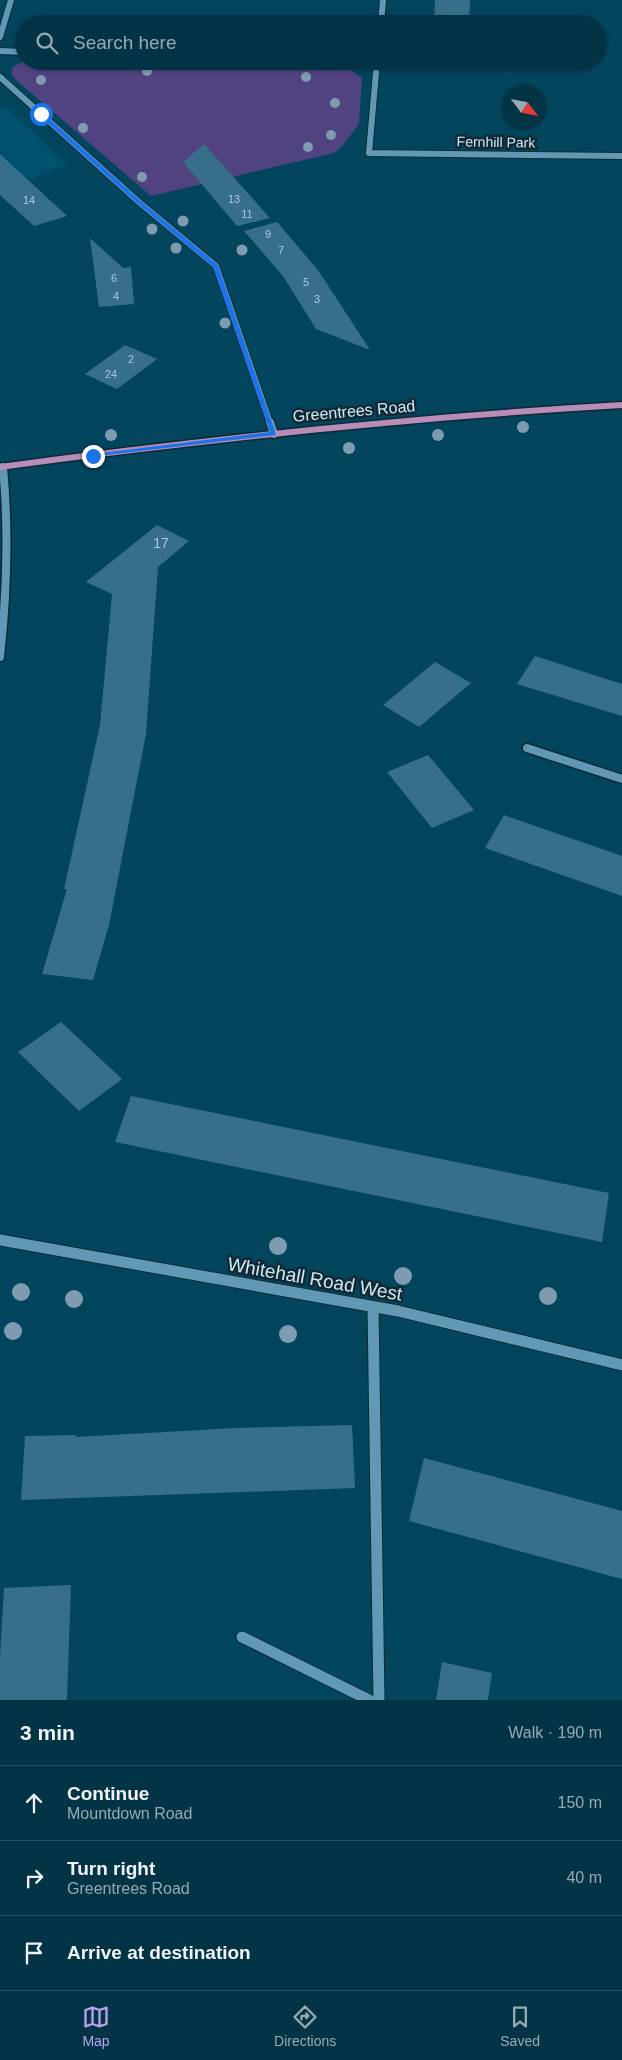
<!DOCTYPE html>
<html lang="en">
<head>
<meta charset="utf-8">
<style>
  :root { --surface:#033446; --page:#0d3c4d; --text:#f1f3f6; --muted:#97aab3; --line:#244f5f; --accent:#bca0f2 }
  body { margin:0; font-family:Helvetica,sans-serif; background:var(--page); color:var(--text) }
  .compass { position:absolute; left:502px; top:85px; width:45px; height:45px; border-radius:50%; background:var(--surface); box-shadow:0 1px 4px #0004; rotate:122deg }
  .stop { position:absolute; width:15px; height:15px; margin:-11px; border:4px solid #1a73e8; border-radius:50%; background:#fff }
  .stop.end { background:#1a73e8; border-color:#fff; box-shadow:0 1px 5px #0008 }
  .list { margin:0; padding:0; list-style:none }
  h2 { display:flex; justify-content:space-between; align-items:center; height:65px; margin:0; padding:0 20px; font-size:21px }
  h2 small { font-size:16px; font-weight:400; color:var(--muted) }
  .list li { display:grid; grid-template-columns:32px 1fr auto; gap:15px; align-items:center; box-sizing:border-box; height:75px; padding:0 20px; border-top:1px solid var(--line) }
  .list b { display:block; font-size:19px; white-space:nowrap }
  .list p { margin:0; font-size:16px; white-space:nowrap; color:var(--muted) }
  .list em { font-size:16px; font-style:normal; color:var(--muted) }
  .icon { flex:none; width:28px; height:28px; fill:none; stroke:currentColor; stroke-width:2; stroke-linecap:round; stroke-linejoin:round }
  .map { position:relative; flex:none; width:622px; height:1700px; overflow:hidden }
  .search { position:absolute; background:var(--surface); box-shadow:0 1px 4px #0004; left:15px; right:15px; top:15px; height:55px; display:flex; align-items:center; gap:12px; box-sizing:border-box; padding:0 18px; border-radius:28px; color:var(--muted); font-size:19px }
  .sheet { height:290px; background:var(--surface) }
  nav { display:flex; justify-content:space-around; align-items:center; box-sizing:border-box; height:70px; border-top:1px solid var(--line); background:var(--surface); font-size:14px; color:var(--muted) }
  nav a { display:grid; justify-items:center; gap:2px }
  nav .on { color:var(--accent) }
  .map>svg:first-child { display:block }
</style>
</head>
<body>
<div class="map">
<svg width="622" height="1700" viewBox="0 0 622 1700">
  <rect width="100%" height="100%" fill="#04455e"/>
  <!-- built -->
  <polygon fill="#00516e" points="7,108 68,165 0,189 0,110"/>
  <!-- green -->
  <polygon fill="#504380" points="24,61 202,61 336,65 348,68 362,78 359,124 343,145 334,153 151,196 16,80 11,74 13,67"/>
  <!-- building -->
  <g fill="#376e89">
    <polygon points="435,0 470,0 469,24 434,24"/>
    <polygon points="432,61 469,61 468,70 432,69"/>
    <polygon points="204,144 270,218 237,226 183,162"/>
    <polygon points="0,154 67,216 34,226 0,195"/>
    <polygon points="277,222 318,270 370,350 316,329 283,276 244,231"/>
    <polygon points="90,238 123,268 131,267 134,304 99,307"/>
    <polygon points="125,345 157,359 117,389 85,374"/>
    <polygon points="157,525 189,541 158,567 146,734 109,925 93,980 42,974 67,889 64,889 100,725 112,594 86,582"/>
    <polygon points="535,656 622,684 622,716 517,684"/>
    <polygon points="435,662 471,683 419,727 383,705"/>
    <polygon points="428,755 474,810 432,828 387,772"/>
    <polygon points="504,815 622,856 622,896 485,848"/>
    <polygon points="61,1022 122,1079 79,1111 18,1052"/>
    <polygon points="131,1096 609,1193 602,1242 115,1142"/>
    <polygon points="352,1425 355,1488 21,1500 25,1436 76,1435 76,1437 236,1428"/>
    <polygon points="424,1458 622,1511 622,1579 409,1521"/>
    <polygon points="71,1585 67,1700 0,1700 0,1657 4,1588"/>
    <polygon points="442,1662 492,1673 488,1700 436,1700"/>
  </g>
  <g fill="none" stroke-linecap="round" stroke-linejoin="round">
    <defs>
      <g id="minor-far2">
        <polyline points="381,24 383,0"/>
        <polyline points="0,37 11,0"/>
        <polyline points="0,51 24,52"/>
        <polyline points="377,61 369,153 622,156"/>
        <polyline points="0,77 140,203 216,266 270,423"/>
      </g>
      <g id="minor-far1">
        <polyline points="270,422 274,434"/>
        <path d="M0,657C7,593 9,531 3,467"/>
        <polyline points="527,748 622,779"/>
      </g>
      <g id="minor">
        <polyline points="0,1240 398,1311 622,1365"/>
        <polyline points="373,1307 379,1700"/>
        <polyline points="242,1637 369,1700"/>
      </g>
      <path id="major" d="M622,402V408C414,420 207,442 0,470V464C207,436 414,414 622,402Z"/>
    </defs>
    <!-- minor-far2 casing -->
    <use href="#minor-far2" stroke="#0b2a37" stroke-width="8"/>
    <!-- minor-far1 casing -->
    <use href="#minor-far1" stroke="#0b2a37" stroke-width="11"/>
    <!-- minor casing -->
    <use href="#minor" stroke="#0b2a37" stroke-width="13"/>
    <!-- major casing -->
    <use href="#major" stroke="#0b2a37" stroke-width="3"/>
    <!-- minor-far2 -->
    <use href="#minor-far2" stroke="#6199b5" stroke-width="6"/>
    <!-- minor-far1 -->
    <use href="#minor-far1" stroke="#6199b5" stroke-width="8"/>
    <!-- minor -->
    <use href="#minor" stroke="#6199b5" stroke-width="11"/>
    <!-- major -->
    <use href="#major" fill="#b78db7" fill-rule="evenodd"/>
  </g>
  <!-- trees -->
  <g fill="#7f9bb1">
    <circle cx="147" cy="71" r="5"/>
    <circle cx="306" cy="77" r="5"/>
    <circle cx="41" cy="80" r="5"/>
    <circle cx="335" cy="103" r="5"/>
    <circle cx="83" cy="128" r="5"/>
    <circle cx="331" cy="135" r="5"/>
    <circle cx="308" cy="147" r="5"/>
    <circle cx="142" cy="177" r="5"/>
    <circle cx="183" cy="221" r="5.5"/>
    <circle cx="152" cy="229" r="5.5"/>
    <circle cx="176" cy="248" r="5.5"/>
    <circle cx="242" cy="250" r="5.5"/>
    <circle cx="225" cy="323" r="5.5"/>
    <circle cx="523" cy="427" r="6"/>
    <circle cx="111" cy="435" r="6"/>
    <circle cx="438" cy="435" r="6"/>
    <circle cx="349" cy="448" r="6"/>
    <circle cx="278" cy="1246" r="9"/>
    <circle cx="403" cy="1276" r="9"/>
    <circle cx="21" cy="1292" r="9"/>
    <circle cx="548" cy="1296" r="9"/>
    <circle cx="74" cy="1299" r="9"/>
    <circle cx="13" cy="1331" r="9"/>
    <circle cx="288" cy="1334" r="9"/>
  </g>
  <!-- route -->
  <polygon fill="#1a73e8" points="39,113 43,113 142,202 218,265 276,435 90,457 89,456 93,454 270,432 213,267 138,204 39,115"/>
  <g text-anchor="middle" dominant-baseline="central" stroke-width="5" stroke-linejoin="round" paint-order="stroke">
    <!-- far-number labels -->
    <g font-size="11" fill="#a8cadc">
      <text x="234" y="199">13</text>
      <text x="29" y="200">14</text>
      <text x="247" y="214">11</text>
      <text x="268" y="234">9</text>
      <text x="281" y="250">7</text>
      <text x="114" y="278">6</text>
      <text x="306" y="282">5</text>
      <text x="116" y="296">4</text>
      <text x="317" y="299">3</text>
      <text x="131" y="359">2</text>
      <text x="111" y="374">24</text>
    </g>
    <!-- far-street labels -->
    <g font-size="14" fill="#cde9f8" stroke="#122934">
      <text transform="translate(496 142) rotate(1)">Fernhill Park</text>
    </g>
    <!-- number labels -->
    <g font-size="14" fill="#a8cadc">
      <text x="161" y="543">17</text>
    </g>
    <!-- street labels -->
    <g font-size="16" fill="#cde9f8" stroke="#122934">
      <text transform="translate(354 411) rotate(-5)">Greentrees Road</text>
    </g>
    <!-- near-street labels -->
    <g font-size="19" fill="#cde9f8" stroke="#122934">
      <text transform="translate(315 1279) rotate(10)">Whitehall Road West</text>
    </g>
  </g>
</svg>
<svg class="compass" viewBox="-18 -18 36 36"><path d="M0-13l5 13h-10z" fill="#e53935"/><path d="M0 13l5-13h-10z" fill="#97aab3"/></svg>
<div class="stop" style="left:41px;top:114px"></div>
<div class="stop end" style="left:93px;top:456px"></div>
<div class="search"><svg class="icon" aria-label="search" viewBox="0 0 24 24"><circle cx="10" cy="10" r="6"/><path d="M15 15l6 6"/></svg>Search here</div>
</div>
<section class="sheet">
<h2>3 min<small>Walk · 190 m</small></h2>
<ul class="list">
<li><svg class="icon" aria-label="ahead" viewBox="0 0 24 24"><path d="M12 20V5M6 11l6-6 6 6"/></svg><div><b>Continue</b><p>Mountdown Road</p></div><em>150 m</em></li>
<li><svg class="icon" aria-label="right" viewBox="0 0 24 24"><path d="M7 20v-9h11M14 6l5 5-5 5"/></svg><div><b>Turn right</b><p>Greentrees Road</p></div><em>40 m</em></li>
<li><svg class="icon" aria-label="arrive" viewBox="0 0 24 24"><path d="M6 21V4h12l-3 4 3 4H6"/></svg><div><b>Arrive at destination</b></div></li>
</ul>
</section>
<nav>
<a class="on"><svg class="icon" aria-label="map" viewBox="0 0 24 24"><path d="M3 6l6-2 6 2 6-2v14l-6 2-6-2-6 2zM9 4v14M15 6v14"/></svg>Map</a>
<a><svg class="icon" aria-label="directions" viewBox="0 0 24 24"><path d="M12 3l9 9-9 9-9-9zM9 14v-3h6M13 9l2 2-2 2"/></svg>Directions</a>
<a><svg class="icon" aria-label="saved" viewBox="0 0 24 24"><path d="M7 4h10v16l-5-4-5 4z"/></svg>Saved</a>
</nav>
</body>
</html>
